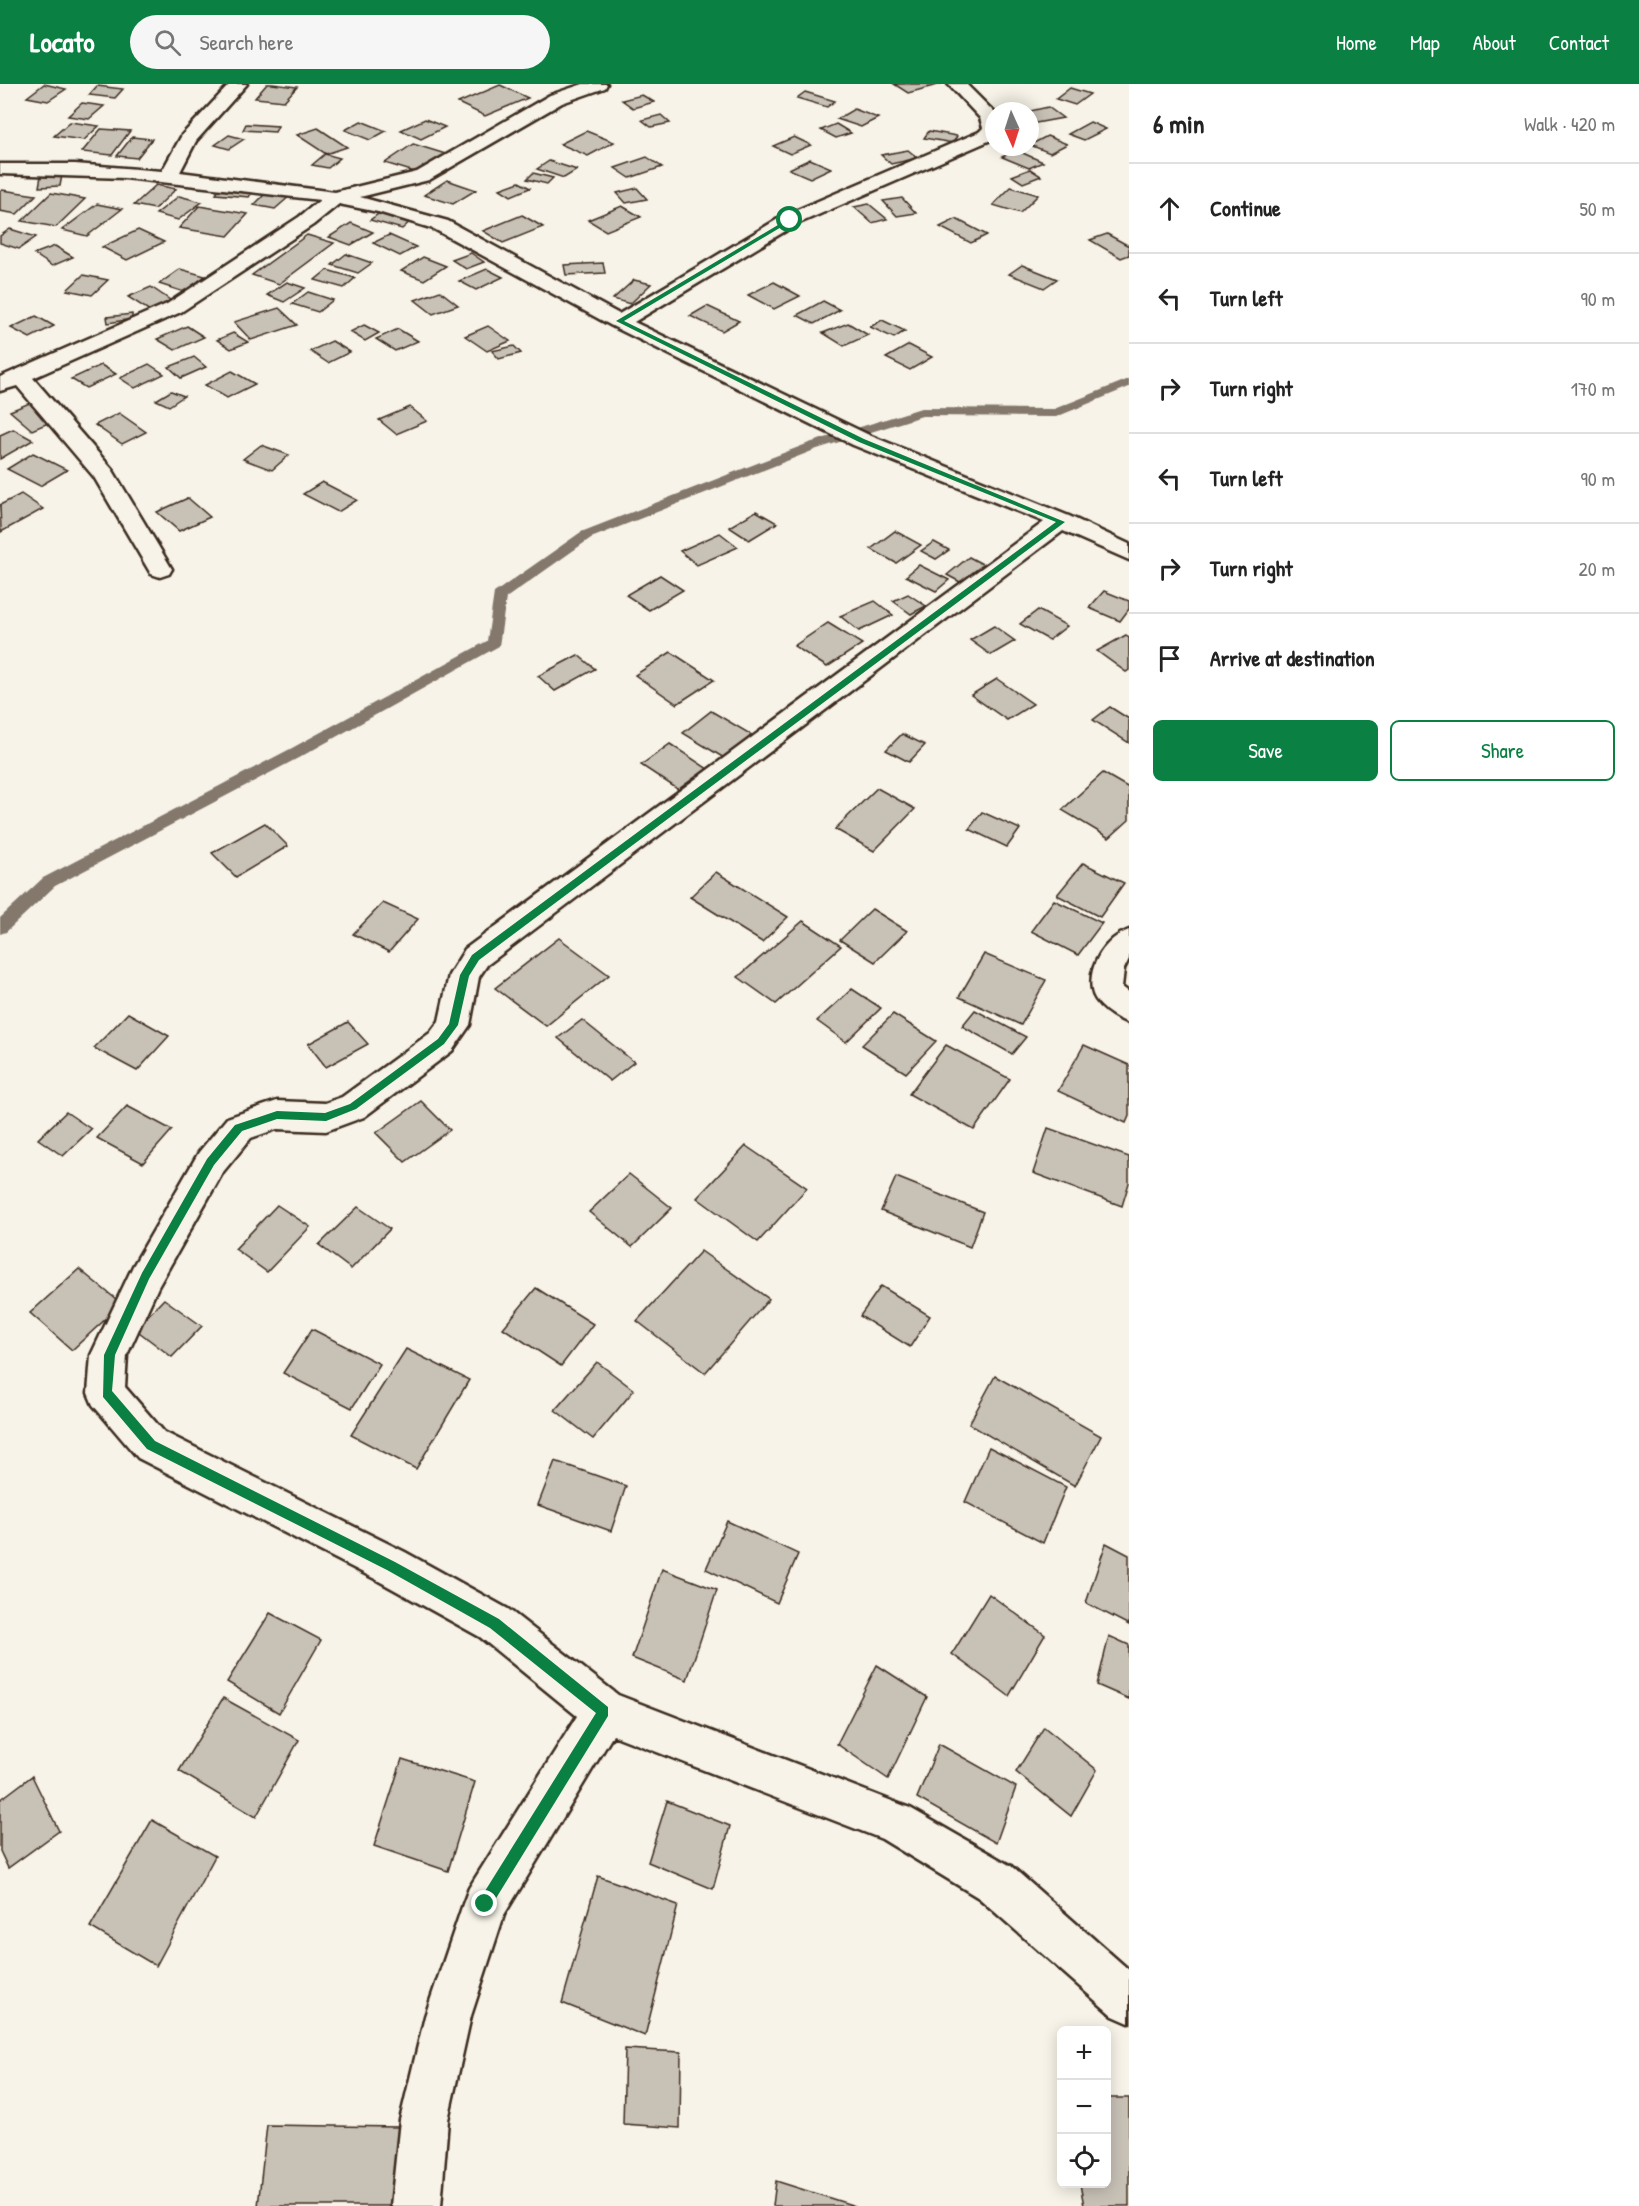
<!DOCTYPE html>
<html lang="en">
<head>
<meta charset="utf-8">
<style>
  :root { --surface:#fff; --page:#f6f6f6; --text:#222; --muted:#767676; --line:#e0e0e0; --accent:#0b8043 }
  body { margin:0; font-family:"Patrick Hand",sans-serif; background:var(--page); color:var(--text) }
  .controls { position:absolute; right:18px; bottom:18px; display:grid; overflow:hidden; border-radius:9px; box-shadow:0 3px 15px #0003 }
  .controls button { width:54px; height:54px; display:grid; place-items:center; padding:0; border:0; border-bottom:2px solid var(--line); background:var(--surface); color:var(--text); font:30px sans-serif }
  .compass { position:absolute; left:985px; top:18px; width:54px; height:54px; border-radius:50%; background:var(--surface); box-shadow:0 3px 15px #0003; rotate:177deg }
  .stop { position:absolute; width:18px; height:18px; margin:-14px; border:4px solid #0b8043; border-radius:50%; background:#fff }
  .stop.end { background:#0b8043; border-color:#fff; box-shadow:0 2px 6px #0008 }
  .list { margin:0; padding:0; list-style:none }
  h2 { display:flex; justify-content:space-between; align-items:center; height:78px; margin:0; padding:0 24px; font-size:26px }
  h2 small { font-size:20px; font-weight:400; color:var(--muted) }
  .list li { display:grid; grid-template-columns:39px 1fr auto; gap:18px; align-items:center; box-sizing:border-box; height:90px; padding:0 24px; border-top:2px solid var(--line) }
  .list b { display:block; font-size:22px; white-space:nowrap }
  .list em { font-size:20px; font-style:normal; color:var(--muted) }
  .actions { display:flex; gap:12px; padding:18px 24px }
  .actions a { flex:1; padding:14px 0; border:2px solid var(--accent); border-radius:9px; text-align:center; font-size:21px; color:var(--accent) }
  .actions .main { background:var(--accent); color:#fff }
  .icon { flex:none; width:33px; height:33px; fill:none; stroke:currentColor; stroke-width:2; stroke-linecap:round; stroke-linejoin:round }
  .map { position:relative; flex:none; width:1129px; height:2122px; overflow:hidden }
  header { display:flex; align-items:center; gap:36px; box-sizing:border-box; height:84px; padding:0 30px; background:var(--accent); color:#fff }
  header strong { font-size:28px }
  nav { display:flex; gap:33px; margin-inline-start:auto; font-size:21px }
  .search { width:420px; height:54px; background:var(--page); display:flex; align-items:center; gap:15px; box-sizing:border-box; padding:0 21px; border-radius:33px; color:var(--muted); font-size:22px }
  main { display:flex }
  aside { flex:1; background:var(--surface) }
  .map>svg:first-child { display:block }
</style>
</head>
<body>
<header>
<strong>Locato</strong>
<div class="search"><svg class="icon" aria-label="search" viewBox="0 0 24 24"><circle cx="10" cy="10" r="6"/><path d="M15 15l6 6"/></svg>Search here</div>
<nav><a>Home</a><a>Map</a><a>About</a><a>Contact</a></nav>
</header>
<main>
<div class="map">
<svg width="1129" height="2122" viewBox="0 0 1129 2122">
  <rect width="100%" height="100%" fill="#f7f3e8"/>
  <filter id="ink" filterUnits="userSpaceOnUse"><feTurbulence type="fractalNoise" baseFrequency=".0167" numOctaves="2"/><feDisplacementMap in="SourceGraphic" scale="12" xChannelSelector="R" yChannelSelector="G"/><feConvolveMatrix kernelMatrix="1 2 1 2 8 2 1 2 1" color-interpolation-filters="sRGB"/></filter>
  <g filter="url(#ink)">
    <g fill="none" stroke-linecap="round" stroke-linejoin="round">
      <!-- stream -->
      <polygon fill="#84786c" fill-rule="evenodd" points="1129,295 1129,303 1056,333 922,332 817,365 591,454 506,514 499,562 302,672 55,802 6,848 0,850 0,834 43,794 292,664 487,557 494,509 581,448 809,359 921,324 1054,325"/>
    </g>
    <!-- building -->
    <g fill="#c8c1b6" stroke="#3b2a1e" stroke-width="1.5">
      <polygon points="44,0 66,5 48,17 27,13"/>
      <polygon points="267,0 272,0 297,3 284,17 255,14"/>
      <polygon points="894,0 941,0 908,9"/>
      <polygon points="500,1 528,14 485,32 458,19"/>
      <polygon points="97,2 123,5 115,14 89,11"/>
      <polygon points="1070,4 1090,10 1075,21 1056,15"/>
      <polygon points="805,8 835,17 827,23 797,14"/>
      <polygon points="642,11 654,18 633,24 622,16"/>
      <polygon points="82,19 104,22 89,35 68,32"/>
      <polygon points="1048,23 1063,34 1036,39 1030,35 1030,27"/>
      <polygon points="854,25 878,34 861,43 837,35"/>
      <polygon points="661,31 670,39 651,43 642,36"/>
      <polygon points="425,35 445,43 421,55 401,46"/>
      <polygon points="361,37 386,47 370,56 345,46"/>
      <polygon points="70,38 99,42 84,56 54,52"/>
      <polygon points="1090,38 1106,45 1084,56 1068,50"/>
      <polygon points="246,40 278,42 275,48 243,46"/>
      <polygon points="836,40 851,49 836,54 821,46"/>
      <polygon points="318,44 347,63 326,70 297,51"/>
      <polygon points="101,45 130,47 112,71 82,68"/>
      <polygon points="586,47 614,58 588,72 560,60"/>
      <polygon points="929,47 957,52 953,59 924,54"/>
      <polygon points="229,51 244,55 229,65 215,61"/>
      <polygon points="1047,52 1067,60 1050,69 1030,61"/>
      <polygon points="132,53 152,55 137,74 117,72"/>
      <polygon points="794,53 811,61 790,70 773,62"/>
      <polygon points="413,60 449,71 421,90 385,79"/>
      <polygon points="908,66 918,74 891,80 881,71"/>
      <polygon points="1016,66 1043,78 1029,84 1002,73"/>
      <polygon points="325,70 340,74 328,84 312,81"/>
      <polygon points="647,73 662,83 630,94 615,84"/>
      <polygon points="810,75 831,84 810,94 789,85"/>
      <polygon points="549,77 577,86 564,94 537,85"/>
      <polygon points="1030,85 1041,92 1023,99 1012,92"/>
      <polygon points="533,89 553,94 547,100 527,95"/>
      <polygon points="62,91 60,102 39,103 41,92"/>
      <polygon points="447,96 476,106 453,120 424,111"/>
      <polygon points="519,98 530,104 511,112 500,105"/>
      <polygon points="156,101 176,105 155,125 134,121"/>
      <polygon points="221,103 254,106 249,113 216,110"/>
      <polygon points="1011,103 1038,111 1020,129 993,121"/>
      <polygon points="637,104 647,115 626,119 617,109"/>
      <polygon points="2,106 36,111 17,130 0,127 0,108"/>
      <polygon points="268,107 290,112 275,125 254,121"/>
      <polygon points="51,109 85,115 56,143 22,137"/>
      <polygon points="179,112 202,118 178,136 156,130"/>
      <polygon points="902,114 916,129 897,132 883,117"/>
      <polygon points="97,120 122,125 87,152 62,146"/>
      <polygon points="869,120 887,135 872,139 854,123"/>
      <polygon points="199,122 248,130 228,152 179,144"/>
      <polygon points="622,122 641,133 606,147 588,136"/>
      <polygon points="381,128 412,136 402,145 370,136"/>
      <polygon points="522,131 543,143 503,159 483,147"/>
      <polygon points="956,135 987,151 971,159 940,143"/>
      <polygon points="351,139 373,148 351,161 329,153"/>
      <polygon points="10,145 36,153 19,165 0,159 0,152"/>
      <polygon points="138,146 164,158 127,176 102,163"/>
      <polygon points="1107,150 1129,162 1129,171 1121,174 1090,156"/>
      <polygon points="307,151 334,159 279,200 252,191"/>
      <polygon points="389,151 416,163 400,172 373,159"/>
      <polygon points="55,162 73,173 52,182 34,170"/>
      <polygon points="471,169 484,178 466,185 452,176"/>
      <polygon points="346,170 372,179 358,189 332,181"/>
      <polygon points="423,173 446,182 424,196 401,187"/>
      <polygon points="603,179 605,189 566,191 564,181"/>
      <polygon points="1022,181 1057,195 1044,204 1009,190"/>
      <polygon points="180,185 205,192 184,208 159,200"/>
      <polygon points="487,185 503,193 476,206 459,197"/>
      <polygon points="327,186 355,194 344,204 315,196"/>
      <polygon points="83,191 108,196 92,211 67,206"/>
      <polygon points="634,196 651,200 630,220 613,215"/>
      <polygon points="287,198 305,204 284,218 267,211"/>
      <polygon points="774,198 800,212 774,225 748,211"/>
      <polygon points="151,203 173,218 150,227 128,213"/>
      <polygon points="440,207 458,221 433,230 415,216"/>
      <polygon points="308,208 333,216 318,228 292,220"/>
      <polygon points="823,217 840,226 814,240 797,231"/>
      <polygon points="707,222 739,237 722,247 690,232"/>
      <polygon points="279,224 297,241 251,256 234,238"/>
      <polygon points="132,230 132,235 108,239 107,233"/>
      <polygon points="36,232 54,242 30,254 11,244"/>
      <polygon points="882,236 905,247 894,254 870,243"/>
      <polygon points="848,239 868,251 844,262 823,249"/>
      <polygon points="364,241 379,249 365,257 350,248"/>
      <polygon points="187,242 204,253 175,266 157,255"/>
      <polygon points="488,242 510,257 487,267 465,252"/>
      <polygon points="398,245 418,257 395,267 376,255"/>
      <polygon points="233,249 248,258 231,265 217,256"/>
      <polygon points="332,257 350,268 328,279 310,267"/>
      <polygon points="909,261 932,273 910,286 886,274"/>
      <polygon points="514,262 521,269 499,275 492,267"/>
      <polygon points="194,273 206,283 181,294 169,283"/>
      <polygon points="149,280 164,290 135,304 120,294"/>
      <polygon points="101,281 116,290 86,304 71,295"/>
      <polygon points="232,287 255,300 227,314 205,301"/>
      <polygon points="171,307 184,312 169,322 156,316"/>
      <polygon points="32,318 53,337 32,346 10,327"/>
      <polygon points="410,323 427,337 396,350 379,336"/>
      <polygon points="119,329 146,348 122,360 95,341"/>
      <polygon points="13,345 33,356 0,375 0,351"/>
      <polygon points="261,361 289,371 272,386 243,375"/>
      <polygon points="33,369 67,386 40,402 7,385"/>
      <polygon points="322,398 357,416 338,428 303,410"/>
      <polygon points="21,410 43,425 1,448 0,421"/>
      <polygon points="188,414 210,433 179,447 157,428"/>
      <polygon points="756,427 777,439 749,456 729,443"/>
      <polygon points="895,447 921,461 896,479 871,465"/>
      <polygon points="720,449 738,463 697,481 680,467"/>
      <polygon points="934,458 949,466 936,475 921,467"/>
      <polygon points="969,473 986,482 964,500 947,491"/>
      <polygon points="919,481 949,496 936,507 906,492"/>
      <polygon points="660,491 683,506 649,526 626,511"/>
      <polygon points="1104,507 1129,517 1129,525 1120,537 1089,524"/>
      <polygon points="908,510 926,522 911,530 893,517"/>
      <polygon points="875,517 893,531 859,547 840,532"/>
      <polygon points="1038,526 1067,542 1049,556 1020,540"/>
      <polygon points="828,539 862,560 827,583 794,562"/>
      <polygon points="994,542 1015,557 991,571 970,556"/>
      <polygon points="1126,551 1129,553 1129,586 1126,588 1097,567"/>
      <polygon points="671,568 714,596 677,620 635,591"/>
      <polygon points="578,571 595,585 555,607 538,592"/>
      <polygon points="997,595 1033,620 1007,636 971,611"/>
      <polygon points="1110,623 1129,635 1129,659 1093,636"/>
      <polygon points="711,627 752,651 724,674 683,649"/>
      <polygon points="902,650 925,661 909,678 886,666"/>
      <polygon points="670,660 714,689 685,710 641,681"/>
      <polygon points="1103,689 1129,704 1129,736 1109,754 1062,726"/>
      <polygon points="877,704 915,725 874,767 835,745"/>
      <polygon points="982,728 1020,745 1007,763 969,745"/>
      <polygon points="265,739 288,762 236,793 212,769"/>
      <polygon points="1083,779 1124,799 1100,833 1057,811"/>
      <polygon points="716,788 788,833 762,858 690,813"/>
      <polygon points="1054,816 1102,839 1078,871 1031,847"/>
      <polygon points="383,819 418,835 389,868 353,850"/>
      <polygon points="872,825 907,847 875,878 840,856"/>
      <polygon points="803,837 841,862 776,920 738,893"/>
      <polygon points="559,854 609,891 546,942 495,904"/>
      <polygon points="984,870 1046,896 1021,941 959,913"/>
      <polygon points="852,905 881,924 846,958 817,937"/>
      <polygon points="975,926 1026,953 1012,970 962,942"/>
      <polygon points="128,929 169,952 137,987 94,964"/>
      <polygon points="893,930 936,957 906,989 862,961"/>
      <polygon points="582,936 634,978 610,997 558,954"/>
      <polygon points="348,938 368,960 326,983 308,960"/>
      <polygon points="946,961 1010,995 974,1046 909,1010"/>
      <polygon points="1084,961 1129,981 1129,1032 1126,1039 1058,1007"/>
      <polygon points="421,1017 450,1046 405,1078 376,1049"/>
      <polygon points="127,1022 172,1046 143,1079 97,1054"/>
      <polygon points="66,1028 91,1045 63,1072 38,1055"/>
      <polygon points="1048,1044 1129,1073 1129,1099 1122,1122 1033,1089"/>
      <polygon points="746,1062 807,1104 758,1158 697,1114"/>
      <polygon points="629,1090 672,1124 632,1163 589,1128"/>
      <polygon points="896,1093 983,1128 970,1163 881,1127"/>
      <polygon points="277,1121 310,1143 267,1188 235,1165"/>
      <polygon points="358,1123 390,1145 351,1185 319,1161"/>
      <polygon points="701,1167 769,1215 705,1289 637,1237"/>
      <polygon points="79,1185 122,1220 72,1266 30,1229"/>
      <polygon points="881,1202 930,1232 910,1263 860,1232"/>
      <polygon points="536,1204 593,1240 561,1282 503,1244"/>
      <polygon points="164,1215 202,1242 172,1273 135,1245"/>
      <polygon points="312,1245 380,1280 352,1324 283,1289"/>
      <polygon points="406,1265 469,1296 416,1385 351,1351"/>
      <polygon points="597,1278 634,1306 593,1355 555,1326"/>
      <polygon points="995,1292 1101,1352 1075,1402 969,1340"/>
      <polygon points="989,1363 1066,1403 1043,1459 965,1418"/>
      <polygon points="555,1377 626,1402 611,1447 538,1421"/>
      <polygon points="727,1437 798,1470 777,1519 706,1485"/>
      <polygon points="1106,1459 1129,1471 1129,1541 1086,1519"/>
      <polygon points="662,1485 717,1506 687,1596 632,1574"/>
      <polygon points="989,1510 1045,1551 1009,1612 952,1570"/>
      <polygon points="270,1529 321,1556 279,1629 227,1598"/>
      <polygon points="1109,1552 1129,1561 1129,1615 1097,1601"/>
      <polygon points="877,1581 927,1613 888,1695 837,1660"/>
      <polygon points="223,1614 299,1656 256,1733 179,1687"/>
      <polygon points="1044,1643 1097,1686 1071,1732 1016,1688"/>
      <polygon points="939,1660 1016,1703 996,1759 917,1714"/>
      <polygon points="402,1675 475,1698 448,1787 374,1762"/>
      <polygon points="32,1692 59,1747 8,1784 0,1767 0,1716"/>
      <polygon points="667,1717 730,1742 713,1805 648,1778"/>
      <polygon points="152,1736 215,1772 156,1882 90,1843"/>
      <polygon points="598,1792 678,1821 645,1952 562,1919"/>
      <polygon points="625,1965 681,1968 680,2044 623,2040"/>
      <polygon points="1106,2014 1129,2014 1129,2122 1084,2122 1080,2100 1106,2100"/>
      <polygon points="267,2041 398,2043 393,2122 258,2122"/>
      <polygon points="776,2097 855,2122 773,2122"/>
    </g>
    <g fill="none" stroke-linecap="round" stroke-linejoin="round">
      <defs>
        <g id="street">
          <polygon points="230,0 247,0 196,57 180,88 335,108 417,88 550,11 583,0 607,0 605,4 562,19 429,96 360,113 448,137 619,230 783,132 979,48 983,44 980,34 948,0 966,0 994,28 994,53 991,56 797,140 634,238 869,351 1069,432 1129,460 1129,476 1063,447 487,881 479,893 470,941 452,967 364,1033 326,1047 277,1045 251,1054 223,1088 158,1203 127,1271 125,1303 164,1348 405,1468 508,1525 618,1611 910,1724 1011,1782 1129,1886 1129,1939 1113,1932 979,1814 882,1755 613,1651 504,1831 471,1932 448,2036 441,2122 391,2122 400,2036 425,1932 463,1820 469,1804 577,1632 480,1553 377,1496 138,1374 93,1321 88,1309 91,1271 133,1182 199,1068 227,1034 277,1017 325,1019 342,1013 430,949 439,937 449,891 465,865 1044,438 853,361 612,242 434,145 378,128 339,120 313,141 181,228 33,294 112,385 172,485 169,490 160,493 151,490 94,393 17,302 0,307 0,293 167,220 299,133 320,116 125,94 0,90 0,80 75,80 162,87 182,51"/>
          <path d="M1129,846V875L1124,885L1122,903L1129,908V939C1116,935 1094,921 1092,906C1088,880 1106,854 1129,846Z"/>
        </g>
      </defs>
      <!-- street casing -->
      <use href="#street" stroke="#3b2a1e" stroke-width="5"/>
      <!-- street -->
      <use href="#street" fill="#f7f3e8" fill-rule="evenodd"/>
    </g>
  </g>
  <!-- route -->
  <polygon fill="#0b8043" points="788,135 793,136 624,237 864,355 1065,438 479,876 469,892 458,941 444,960 356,1025 326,1037 277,1035 242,1047 214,1081 149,1195 115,1271 112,1307 155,1357 395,1478 499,1535 608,1623 608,1632 490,1824 485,1826 480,1824 479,1820 480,1815 596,1629 490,1544 387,1486 147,1365 103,1313 104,1271 142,1189 207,1075 235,1041 277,1027 325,1029 350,1020 438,955 449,940 460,891 472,871 1056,438 859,358 616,237"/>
</svg>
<div class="controls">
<button>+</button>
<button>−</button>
<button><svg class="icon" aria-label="locate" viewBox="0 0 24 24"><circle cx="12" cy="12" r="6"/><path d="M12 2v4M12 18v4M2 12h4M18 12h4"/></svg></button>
</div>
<svg class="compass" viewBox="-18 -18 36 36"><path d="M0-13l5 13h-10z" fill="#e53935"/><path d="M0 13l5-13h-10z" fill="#767676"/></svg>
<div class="stop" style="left:790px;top:136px"></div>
<div class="stop end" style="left:485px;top:1820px"></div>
</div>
<aside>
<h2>6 min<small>Walk · 420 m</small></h2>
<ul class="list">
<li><svg class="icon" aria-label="ahead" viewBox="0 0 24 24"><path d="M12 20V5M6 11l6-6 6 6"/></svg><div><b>Continue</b></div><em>50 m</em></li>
<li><svg class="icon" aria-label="left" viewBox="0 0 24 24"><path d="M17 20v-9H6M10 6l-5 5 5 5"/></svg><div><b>Turn left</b></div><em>90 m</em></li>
<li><svg class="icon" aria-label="right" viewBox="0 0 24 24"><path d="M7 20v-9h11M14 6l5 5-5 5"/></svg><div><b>Turn right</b></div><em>170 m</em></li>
<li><svg class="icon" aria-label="left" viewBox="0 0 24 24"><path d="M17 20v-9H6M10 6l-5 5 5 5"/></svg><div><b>Turn left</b></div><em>90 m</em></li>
<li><svg class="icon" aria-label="right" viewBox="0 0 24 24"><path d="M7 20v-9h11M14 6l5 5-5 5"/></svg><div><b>Turn right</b></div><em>20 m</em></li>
<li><svg class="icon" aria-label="arrive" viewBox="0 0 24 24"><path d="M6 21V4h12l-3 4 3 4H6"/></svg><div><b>Arrive at destination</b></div></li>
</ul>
<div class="actions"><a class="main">Save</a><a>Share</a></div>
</aside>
</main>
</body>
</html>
